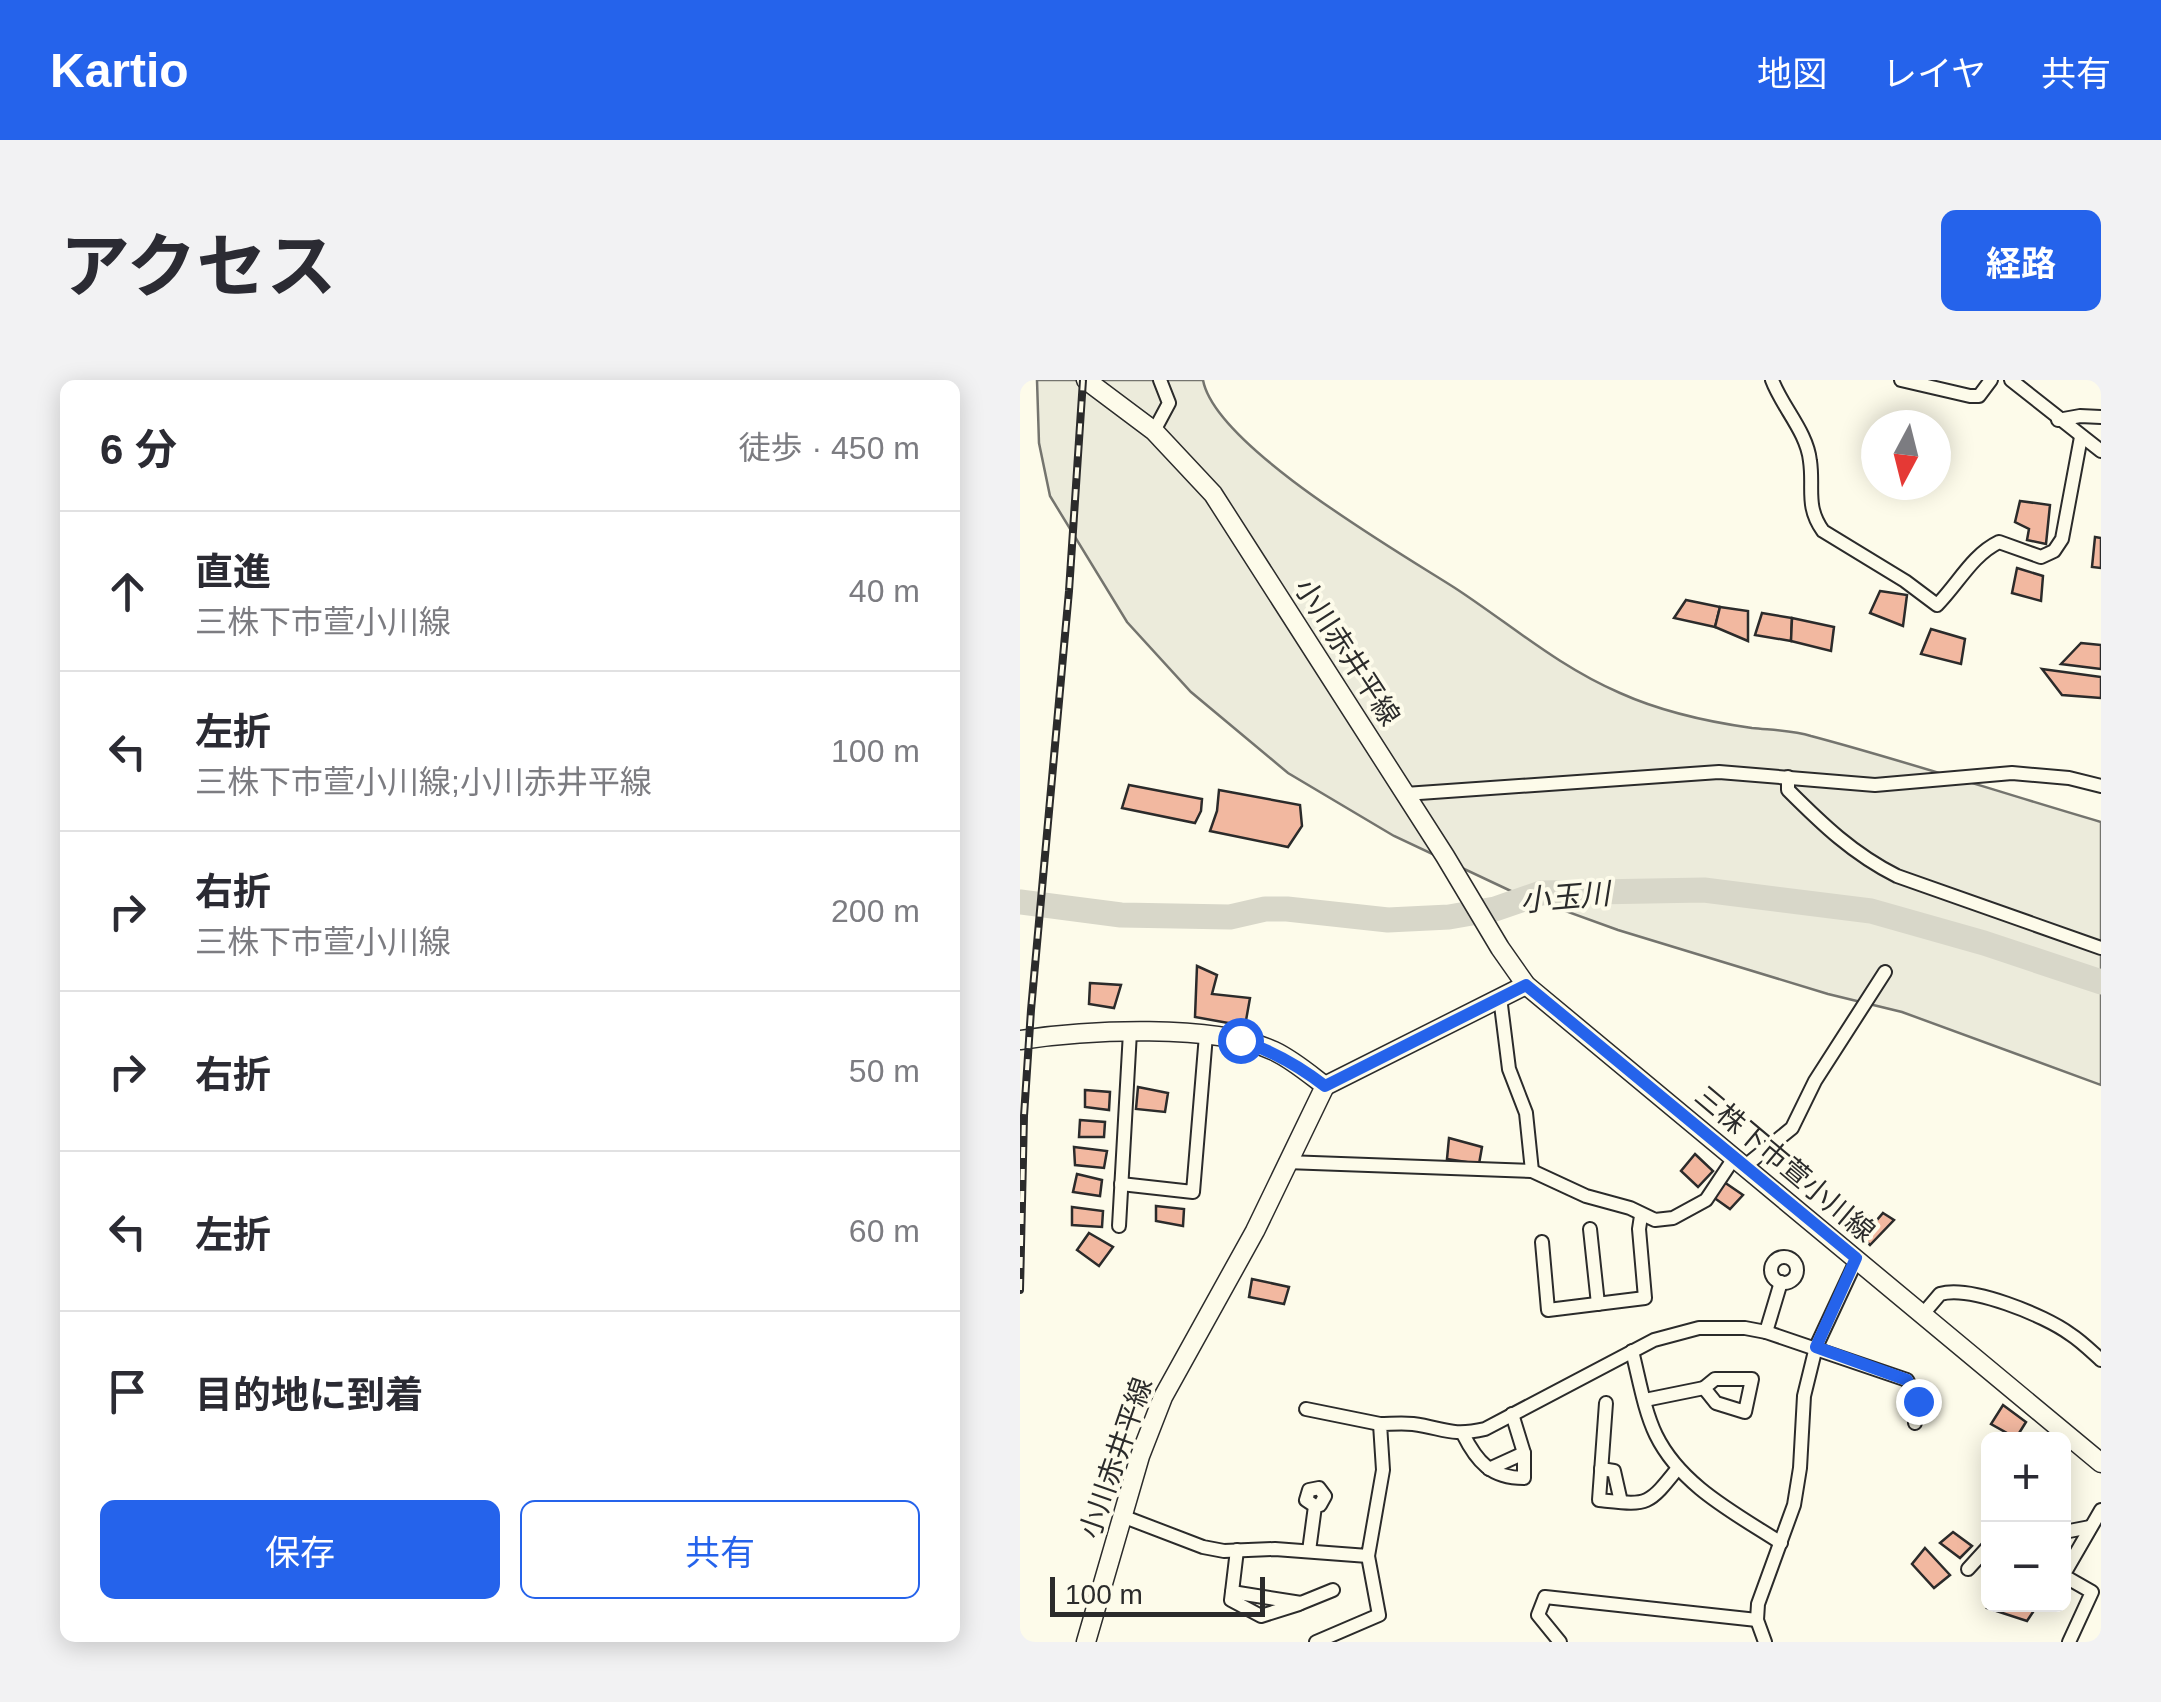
<!DOCTYPE html>
<html lang="ja">
<head>
<meta charset="utf-8">
<style>
  :root { --surface:#fff; --page:#f2f2f3; --text:#2b2b33; --muted:#7c7c81; --line:#e1e1e2; --accent:#2563eb }
  body { margin:0; font-family:Arial,"Noto Sans JP",sans-serif; background:var(--page); color:var(--text) }
  .controls { position:absolute; right:30px; bottom:30px; display:grid; overflow:hidden; border-radius:15px; box-shadow:0 5px 25px #0003 }
  .controls button { width:90px; height:90px; display:grid; place-items:center; padding:0; border:0; border-bottom:2px solid var(--line); background:var(--surface); color:var(--text); font:50px sans-serif }
  .compass { position:absolute; left:841px; top:30px; width:90px; height:90px; border-radius:50%; background:var(--surface); box-shadow:0 5px 25px #0003; rotate:187deg }
  .scale { position:absolute; left:30px; bottom:25px; width:215px; box-sizing:border-box; padding-left:10px; border:5px solid #2b2b2b; border-top:0; font-size:28px; line-height:35px; white-space:nowrap; color:#2b2b2b; -webkit-text-stroke:8px #fdfbea; paint-order:stroke }
  .stop { position:absolute; width:30px; height:30px; margin:-22px; border:8px solid #2563eb; border-radius:50%; background:#fff }
  .stop.end { background:#2563eb; border-color:#fff; box-shadow:0 2px 10px #0008 }
  .list { margin:0; padding:0; list-style:none }
  h2 { display:flex; justify-content:space-between; align-items:center; height:130px; margin:0; padding:0 40px; font-size:42px }
  h2 small { font-size:32px; font-weight:400; color:var(--muted) }
  .list li { display:grid; grid-template-columns:65px 1fr auto; gap:30px; align-items:center; box-sizing:border-box; height:160px; padding:0 40px; border-top:2px solid var(--line) }
  .list b { display:block; font-size:38px; white-space:nowrap }
  .list p { margin:0; font-size:32px; white-space:nowrap; color:var(--muted) }
  .list em { font-size:32px; font-style:normal; color:var(--muted) }
  .actions { display:flex; gap:20px; padding:30px 40px }
  .actions a { flex:1; padding:22px 0; border:2px solid var(--accent); border-radius:15px; text-align:center; font-size:35px; color:var(--accent) }
  .actions .main { background:var(--accent); color:#fff }
  .icon { flex:none; width:55px; height:55px; fill:none; stroke:currentColor; stroke-width:2; stroke-linecap:round; stroke-linejoin:round }
  .map { position:relative; flex:none; width:1081px; height:1262px; overflow:hidden; border-radius:15px }
  header { display:flex; align-items:center; gap:60px; box-sizing:border-box; height:140px; padding:0 50px; background:var(--accent); color:#fff }
  header strong { font-size:48px }
  nav { display:flex; gap:55px; margin-inline-start:auto; font-size:35px }
  .intro { display:flex; align-items:center; justify-content:space-between; box-sizing:border-box; height:240px; padding:0 60px }
  h1 { margin:0; font-size:70px }
  .button { padding:25px 45px; border-radius:15px; background:var(--accent); color:#fff; font-size:35px; font-weight:700 }
  main { display:flex; gap:60px; padding:0 60px }
  aside { flex:1; background:var(--surface); border-radius:15px; box-shadow:0 5px 25px #0003 }
  .map>svg:first-child { display:block }
</style>
</head>
<body>
<header>
<strong>Kartio</strong>
<nav><a>地図</a><a>レイヤ</a><a>共有</a></nav>
</header>
<div class="intro"><h1>アクセス</h1><a class="button">経路</a></div>
<main>
<aside>
<h2>6 分<small>徒歩 · 450 m</small></h2>
<ul class="list">
<li><svg class="icon" aria-label="ahead" viewBox="0 0 24 24"><path d="M12 20V5M6 11l6-6 6 6"/></svg><div><b>直進</b><p>三株下市萱小川線</p></div><em>40 m</em></li>
<li><svg class="icon" aria-label="left" viewBox="0 0 24 24"><path d="M17 20v-9H6M10 6l-5 5 5 5"/></svg><div><b>左折</b><p>三株下市萱小川線;小川赤井平線</p></div><em>100 m</em></li>
<li><svg class="icon" aria-label="right" viewBox="0 0 24 24"><path d="M7 20v-9h11M14 6l5 5-5 5"/></svg><div><b>右折</b><p>三株下市萱小川線</p></div><em>200 m</em></li>
<li><svg class="icon" aria-label="right" viewBox="0 0 24 24"><path d="M7 20v-9h11M14 6l5 5-5 5"/></svg><div><b>右折</b></div><em>50 m</em></li>
<li><svg class="icon" aria-label="left" viewBox="0 0 24 24"><path d="M17 20v-9H6M10 6l-5 5 5 5"/></svg><div><b>左折</b></div><em>60 m</em></li>
<li><svg class="icon" aria-label="arrive" viewBox="0 0 24 24"><path d="M6 21V4h12l-3 4 3 4H6"/></svg><div><b>目的地に到着</b></div></li>
</ul>
<div class="actions"><a class="main">保存</a><a>共有</a></div>
</aside>
<div class="map">
<svg width="1081" height="1262" viewBox="0 0 1081 1262">
  <rect width="100%" height="100%" fill="#fdfbea"/>
  <!-- green -->
  <path fill="#ecebdb" stroke="#74746e" stroke-width="2.5" d="M17,0H183C195,66 377,171 435,208C490,244 539,287 600,313C640,331 689,342 732,348C751,350 772,350 791,356C889,382 985,414 1081,442V705L882,632L808,614L598,550L493,512L374,456L268,393L171,312L107,242L30,116L19,63Z"/>
  <g fill="none" stroke-linecap="round" stroke-linejoin="round">
    <!-- river -->
    <polyline stroke="#d8d7c9" stroke-width="25" points="0,522 101,535 210,537 245,529 267,529 368,540 429,537 475,529 521,513 684,510 851,531 964,563 1081,602"/>
  </g>
  <!-- building -->
  <g fill="#f2b8a0" stroke="#2b2b2b" stroke-width="2.5">
    <polygon points="1000,121 1030,125 1026,164 1007,160 1009,149 995,142"/>
    <polygon points="1075,157 1081,158 1081,188 1072,187"/>
    <polygon points="997,188 1023,196 1021,221 992,213"/>
    <polygon points="860,211 887,215 883,246 850,233"/>
    <polygon points="666,220 700,227 695,247 654,238"/>
    <polygon points="700,227 728,231 728,261 695,247"/>
    <polygon points="742,233 772,238 771,261 735,255"/>
    <polygon points="772,238 814,247 811,271 771,261"/>
    <polygon points="911,249 945,259 941,284 901,274"/>
    <polygon points="1061,263 1081,265 1081,289 1041,284"/>
    <polygon points="1022,289 1081,297 1081,318 1042,315"/>
    <polygon points="109,405 182,419 181,431 175,443 102,428"/>
    <polygon points="199,410 280,425 282,446 268,467 190,451 197,431"/>
    <polygon points="177,586 197,595 192,614 230,618 225,646 175,637"/>
    <polygon points="70,603 101,605 94,628 69,624"/>
    <polygon points="118,707 148,713 145,732 116,729"/>
    <polygon points="65,710 90,712 89,730 65,727"/>
    <polygon points="60,740 85,742 84,757 59,757"/>
    <polygon points="429,758 462,767 459,784 427,779"/>
    <polygon points="54,767 87,771 84,788 55,785"/>
    <polygon points="675,774 693,791 678,807 661,791"/>
    <polygon points="57,794 82,800 80,816 53,812"/>
    <polygon points="704,802 723,815 710,829 693,817"/>
    <polygon points="136,826 164,829 163,846 136,841"/>
    <polygon points="52,827 83,831 82,847 52,845"/>
    <polygon points="863,833 874,840 850,865 831,847 845,834 856,841"/>
    <polygon points="69,853 93,867 79,886 57,870"/>
    <polygon points="232,899 269,907 264,924 229,917"/>
    <polygon points="983,1025 1006,1042 996,1058 971,1044"/>
    <polygon points="933,1152 952,1166 940,1178 920,1163"/>
    <polygon points="905,1168 930,1195 914,1208 892,1184"/>
    <polygon points="969,1224 1013,1224 1013,1232 1007,1241 967,1228"/>
  </g>
  <g fill="none" stroke-linecap="round" stroke-linejoin="round">
    <defs>
      <g id="minor">
        <path d="M752,0C762,27 787,52 790,81C794,108 785,126 803,151L885,201L917,225C938,204 952,175 979,162L1021,177L1034,171L1042,159L1061,57"/>
        <polyline points="881,0 950,16 959,16 971,0"/>
        <polyline points="991,0 1081,71"/>
        <polyline points="1038,40 1060,36 1081,37"/>
        <polyline points="134,51 149,23 140,0"/>
        <path d="M768,397V410C802,444 833,474 877,496L1081,568"/>
        <polyline points="385,414 699,392 855,405 992,393 1049,398 1081,406"/>
        <polyline points="480,617 489,689 506,733 512,791"/>
        <polyline points="266,782 512,791 566,816 610,828 635,840 653,838 686,820 714,778"/>
        <polyline points="724,787 772,748 795,701 865,592"/>
        <polyline points="101,804 173,812 186,655"/>
        <polyline points="99,846 110,652"/>
        <polyline points="570,849 578,924"/>
        <polyline points="522,862 528,930 625,918 619,849 621,836"/>
        <circle cx="764" cy="890" r="13"/>
        <path d="M903,934L920,914C950,905 1024,935 1050,954C1061,961 1071,971 1081,980"/>
        <polyline points="746,952 761,902"/>
        <path d="M612,971C619,998 624,1030 636,1055C661,1106 715,1133 761,1163"/>
        <polygon points="695,999 732,999 725,1032 696,1023 684,1008"/>
        <polyline points="625,1020 684,1008"/>
        <path d="M586,1023L579,1120C628,1125 627,1127 658,1088"/>
        <polyline points="286,1029 360,1044"/>
        <path d="M443,1054C457,1082 471,1098 504,1098V1073L492,1034"/>
        <polyline points="469,1089 504,1073"/>
        <polyline points="581,1089 594,1091 601,1122"/>
        <path d="M102,1136L183,1167L204,1171L255,1169L348,1176L363,1090L360,1044C370,1044 382,1043 393,1044C424,1048 430,1057 465,1049L634,960L679,948H725L746,952L887,1000L898,1021L895,1043"/>
        <polyline points="1044,1152 1070,1147"/>
        <polyline points="217,1170 212,1212 281,1223 313,1210"/>
        <polyline points="289,1171 295,1126 300,1125 305,1116 299,1108 289,1110 286,1120 295,1126"/>
        <polyline points="948,1189 968,1167"/>
        <polyline points="1044,1194 1081,1130"/>
        <polyline points="1044,1196 1072,1212 1049,1262"/>
        <polyline points="212,1212 211,1220 241,1236 279,1224"/>
        <polyline points="296,1262 359,1235 348,1176"/>
        <polyline points="540,1262 518,1235 525,1217 737,1240"/>
        <polyline points="745,1262 737,1240 738,1224 774,1125 780,1088 784,1016 796,967 837,879"/>
      </g>
      <g id="secondary">
        <polyline points="66,0 134,51 193,114 425,476 480,568 506,605 1081,1083"/>
        <path d="M0,660C66,650 194,643 254,671C273,680 288,693 305,706"/>
        <polyline points="305,706 506,605"/>
        <polyline points="66,1262 120,1076 143,1017 235,851 305,706"/>
      </g>
    </defs>
    <!-- minor casing -->
    <use href="#minor" stroke="#2b2b2b" stroke-width="16"/>
    <!-- secondary casing -->
    <use href="#secondary" stroke="#2b2b2b" stroke-width="21"/>
    <!-- minor -->
    <use href="#minor" stroke="#fdfbea" stroke-width="12"/>
    <!-- secondary -->
    <use href="#secondary" stroke="#fdfbea" stroke-width="18"/>
    <defs>
      <polyline id="rail" points="0,910 4,736 11,630 49,211 63,0"/>
    </defs>
    <!-- rail casing -->
    <use href="#rail" stroke="#2b2b2b" stroke-width="8"/>
    <!-- rail -->
    <use href="#rail" stroke="#fdfbea" stroke-width="4" stroke-dasharray="11" stroke-linecap="butt"/>
  </g>
  <g fill="none" stroke-linecap="round" stroke-linejoin="round">
    <!-- route -->
    <path stroke="#2563eb" stroke-width="12" d="M220,660C253,671 278,685 305,706L506,605L836,878L796,967L887,1000L898,1021"/>
  </g>
  <g text-anchor="middle" dominant-baseline="central" stroke-width="8" stroke-linejoin="round" paint-order="stroke">
    <!-- street labels -->
    <g font-size="28" fill="#2b2b2b" stroke="#fdfbea">
      <text transform="translate(327 272) rotate(57)">小川赤井平線</text>
      <text transform="translate(765 784) rotate(40)">三株下市萱小川線</text>
      <text transform="translate(96 1078) rotate(-71)">小川赤井平線</text>
    </g>
    <!-- water labels -->
    <g font-size="30" font-style="italic" fill="#2b2b2b" stroke="#fdfbea">
      <text transform="translate(545 517) rotate(-5)">小玉川</text>
    </g>
  </g>
</svg>
<div class="controls">
<button>+</button>
<button>−</button>
</div>
<svg class="compass" viewBox="-18 -18 36 36"><path d="M0-13l5 13h-10z" fill="#e53935"/><path d="M0 13l5-13h-10z" fill="#7c7c81"/></svg>
<div class="scale">100 m</div>
<div class="stop" style="left:220px;top:660px"></div>
<div class="stop end" style="left:898px;top:1021px"></div>
</div>
</main>
</body>
</html>
